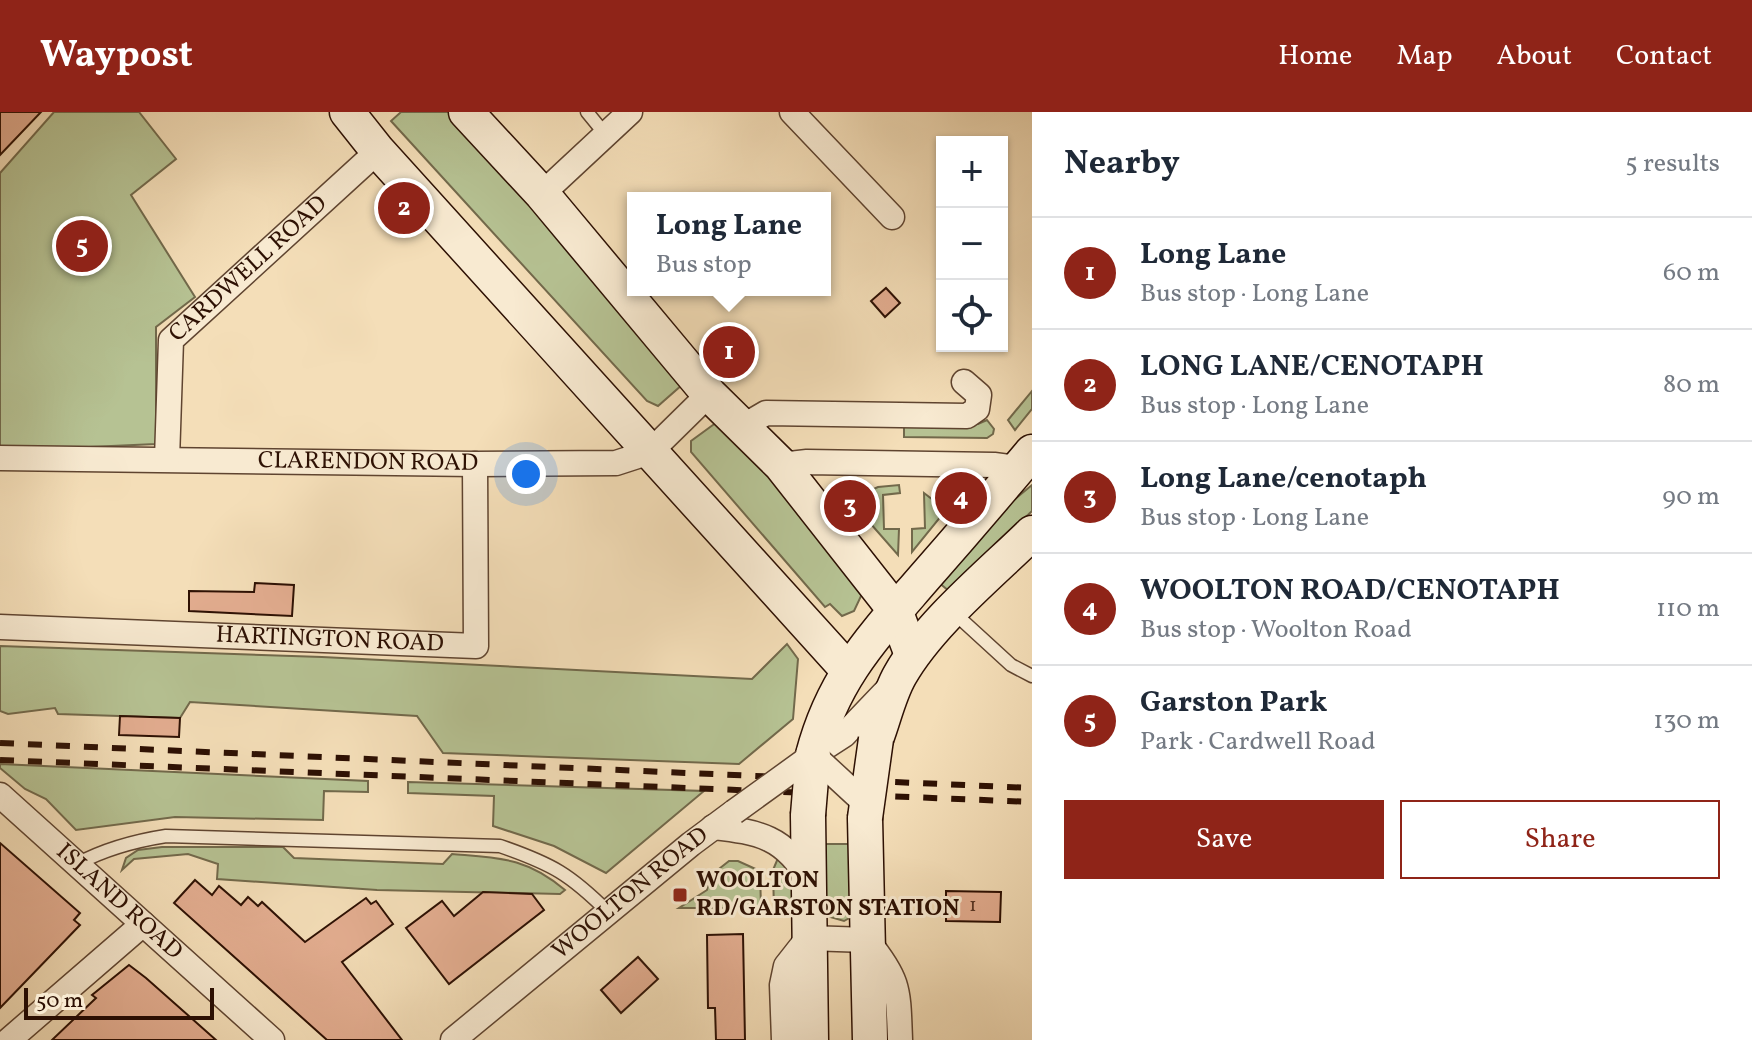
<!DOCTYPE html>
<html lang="en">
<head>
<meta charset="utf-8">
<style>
  :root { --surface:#fff; --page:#f2f2f3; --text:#1f2937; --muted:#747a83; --line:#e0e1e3; --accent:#8f2418 }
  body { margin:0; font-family:Vollkorn,serif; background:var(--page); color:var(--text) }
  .controls { position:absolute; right:24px; top:24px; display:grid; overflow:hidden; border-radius:0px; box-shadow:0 2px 6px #0004 }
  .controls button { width:72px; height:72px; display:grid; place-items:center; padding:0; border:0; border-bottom:2px solid var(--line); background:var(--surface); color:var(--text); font:40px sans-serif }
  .scale { position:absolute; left:24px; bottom:20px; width:190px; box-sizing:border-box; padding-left:8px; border:4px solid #2d1003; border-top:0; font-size:22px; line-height:28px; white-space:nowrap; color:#2d1003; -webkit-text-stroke:6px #f8ead1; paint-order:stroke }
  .you { position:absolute; left:526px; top:362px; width:28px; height:28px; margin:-20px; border:6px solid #fff; border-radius:50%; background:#1a73e8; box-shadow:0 0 0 12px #1a73e833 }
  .badge { display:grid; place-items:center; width:52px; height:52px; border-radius:50%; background:var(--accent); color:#fff; font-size:26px; font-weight:700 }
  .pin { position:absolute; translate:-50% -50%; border:4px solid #fff; box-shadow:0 2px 8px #0006 }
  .popup { position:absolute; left:627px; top:80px; width:204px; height:104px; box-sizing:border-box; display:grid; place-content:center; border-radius:0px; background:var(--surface); filter:drop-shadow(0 2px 6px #0005); font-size:26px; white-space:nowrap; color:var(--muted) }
  .popup b { font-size:30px; color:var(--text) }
  .popup::after { content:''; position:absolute; left:50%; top:100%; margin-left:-16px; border:16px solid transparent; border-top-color:var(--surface) }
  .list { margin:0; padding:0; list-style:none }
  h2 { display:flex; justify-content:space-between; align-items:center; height:104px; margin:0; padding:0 32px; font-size:34px }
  h2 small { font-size:26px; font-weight:400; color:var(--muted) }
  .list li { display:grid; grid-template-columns:52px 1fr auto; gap:24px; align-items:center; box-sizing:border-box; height:112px; padding:0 32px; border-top:2px solid var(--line) }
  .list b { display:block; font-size:30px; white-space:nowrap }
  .list p { margin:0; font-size:26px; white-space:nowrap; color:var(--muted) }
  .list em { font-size:26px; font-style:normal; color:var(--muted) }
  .actions { display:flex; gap:16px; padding:24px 32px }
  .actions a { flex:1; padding:18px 0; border:2px solid var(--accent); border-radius:0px; text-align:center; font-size:28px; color:var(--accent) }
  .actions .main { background:var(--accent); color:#fff }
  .icon { flex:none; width:44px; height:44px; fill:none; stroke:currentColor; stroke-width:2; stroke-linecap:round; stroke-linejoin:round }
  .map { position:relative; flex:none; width:1032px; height:928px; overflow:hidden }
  header { display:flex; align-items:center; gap:48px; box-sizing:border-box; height:112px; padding:0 40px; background:var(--accent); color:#fff }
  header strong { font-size:38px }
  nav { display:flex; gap:44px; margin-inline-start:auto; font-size:28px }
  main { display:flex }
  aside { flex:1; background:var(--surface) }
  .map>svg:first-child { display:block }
</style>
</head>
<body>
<header>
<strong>Waypost</strong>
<nav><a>Home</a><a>Map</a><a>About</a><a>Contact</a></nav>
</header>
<main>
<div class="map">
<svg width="1032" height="928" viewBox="0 0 1032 928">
  <rect width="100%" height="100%" fill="#f4deb8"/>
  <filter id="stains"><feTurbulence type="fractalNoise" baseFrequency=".0025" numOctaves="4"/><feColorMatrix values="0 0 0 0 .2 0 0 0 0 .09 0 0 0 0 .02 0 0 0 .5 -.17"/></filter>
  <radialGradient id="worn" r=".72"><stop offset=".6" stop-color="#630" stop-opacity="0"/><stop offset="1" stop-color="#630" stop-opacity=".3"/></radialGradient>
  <!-- green -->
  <g fill="#b6c293" stroke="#72694b" stroke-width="2">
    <polygon points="54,0 139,0 176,47 131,83 195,185 156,215 156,332 0,339 0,61"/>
    <polygon points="401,0 449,0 682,263 683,272 658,294 647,289 391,9"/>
    <polygon points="1032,279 1032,297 1015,318 1008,308"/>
    <polygon points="987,308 994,317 993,322 987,326 904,325 904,312 978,312"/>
    <polygon points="717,310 727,312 862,482 854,499 842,504 830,492 825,495 691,340 691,329"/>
    <polygon points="899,373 900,381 883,383 884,417 899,417 898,443 870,411 873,408 861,392 857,395 851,387 878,375"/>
    <polygon points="1032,373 1032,399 949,479 938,470 991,407"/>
    <polygon points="924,381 946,398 912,440 912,417 925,416"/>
    <polygon points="787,532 798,547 793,607 739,652 443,641 417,604 190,590 180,606 58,602 55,596 8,602 0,599 0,534 322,545 752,567"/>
    <polygon points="0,652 368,669 368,680 324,679 323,708 175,705 76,718 46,687 25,677 0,656"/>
    <polygon points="408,670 704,679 606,761 554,734 493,714 494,684 408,681"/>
    <polygon points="825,732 856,732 853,804 844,809 830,805 825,797"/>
    <path d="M162,735H283L294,746L443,752L452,742C499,746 526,745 565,778L560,782L377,778L217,767L218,752L188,742L134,747L122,758L126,746L138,738Z"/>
    <path d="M778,746C796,759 796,782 798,802L777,803L774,799L773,758Z"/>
    <polygon points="729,749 738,749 760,759 761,796 679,796 707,778 710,764"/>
  </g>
  <!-- building -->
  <g fill="#e3ad90" stroke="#2d1003" stroke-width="2">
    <polygon points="0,0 41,0 0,43"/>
    <polygon points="886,176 900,191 885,205 871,189"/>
    <polygon points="255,471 294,473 292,504 189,499 189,479 254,480"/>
    <polygon points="120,604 180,606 179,625 119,623"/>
    <polygon points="0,731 80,801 74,808 80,813 0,896"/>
    <polygon points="195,768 212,783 219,774 241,793 248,785 258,794 262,790 305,830 366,786 371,792 376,789 393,812 342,850 402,928 327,928 174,791"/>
    <polygon points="946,779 1001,780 1000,810 946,809"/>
    <polygon points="483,780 532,782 544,798 449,872 406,816 442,789 454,804"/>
    <polygon points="743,822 745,928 716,928 715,896 708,896 707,823"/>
    <polygon points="638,845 658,867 621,901 601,878"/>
    <polygon points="129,853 146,866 216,928 52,928 96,886 92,883"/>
  </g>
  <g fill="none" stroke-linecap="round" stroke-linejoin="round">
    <defs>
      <g id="lane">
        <polyline points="587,0 605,22"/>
        <polyline points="952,499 1011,553 1032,564"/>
        <path d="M77,752C105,737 134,729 166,724L500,734C552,752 570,762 609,801"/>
      </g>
      <g id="street">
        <polyline points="792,0 892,105"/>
        <polyline points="542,82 630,0"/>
        <polyline points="742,315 766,301 967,304 977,297 979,283 964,270"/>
        <path id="s1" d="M0,346L475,352L616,351L650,340L709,282"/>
        <path id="s2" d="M167,347L171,228L378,39"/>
        <polyline points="781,353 807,350 994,353 1018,356"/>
        <path id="s3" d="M0,515L476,534L475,352"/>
        <polyline points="813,643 844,623 888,577"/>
        <path id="s4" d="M0,683L272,928"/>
        <path d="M713,715C759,720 785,725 809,768"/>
        <polyline points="9,928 143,812"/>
        <path id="s5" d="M453,928L691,732L734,700"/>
        <path d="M784,928L782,873L786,854L808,826L867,828C900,869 898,877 900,928"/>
      </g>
      <g id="secondary">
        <polyline points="347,0 378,39 848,558"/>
        <polyline points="466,0 542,82 709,282 781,353 895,498 912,543"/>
        <path d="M876,627C884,606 889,582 900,563C929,512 990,462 1032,421"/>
        <path d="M813,643C833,566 873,525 923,467C960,425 996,383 1032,340"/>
        <polyline points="808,703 811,928"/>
        <polyline points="865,706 870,928"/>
      </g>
    </defs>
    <!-- lane casing -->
    <use href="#lane" stroke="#5f4430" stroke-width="15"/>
    <!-- street casing -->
    <use href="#street" stroke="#5f4430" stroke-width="27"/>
    <!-- secondary casing -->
    <use href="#secondary" stroke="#2d1003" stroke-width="37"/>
    <!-- lane -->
    <use href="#lane" stroke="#f8ead1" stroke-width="12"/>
    <!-- street -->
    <use href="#street" stroke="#f8ead1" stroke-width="24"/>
    <!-- secondary -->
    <use href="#secondary" stroke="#f8ead1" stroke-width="34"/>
    <!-- rail -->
    <g stroke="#2d1003" stroke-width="6" stroke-dasharray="14 14" stroke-linecap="butt">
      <polyline points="0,631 1032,676"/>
      <polyline points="0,648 1032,690"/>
    </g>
    <defs>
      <polyline id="street-bridge" points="734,700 813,643 865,691"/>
      <g id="secondary-bridge">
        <polyline points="808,703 813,643"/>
        <polyline points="865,706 876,627"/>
      </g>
    </defs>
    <!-- street-bridge casing -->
    <use href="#street-bridge" stroke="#5f4430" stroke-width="27" stroke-linecap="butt"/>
    <!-- secondary-bridge casing -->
    <use href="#secondary-bridge" stroke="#2d1003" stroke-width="37" stroke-linecap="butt"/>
    <!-- street-bridge -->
    <use href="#street-bridge" stroke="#f8ead1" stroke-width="24"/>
    <!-- secondary-bridge -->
    <use href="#secondary-bridge" stroke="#f8ead1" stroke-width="34"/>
  </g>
  <!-- markers -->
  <rect fill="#8f2418" stroke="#f8ead1" stroke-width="3" x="672" y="775" width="16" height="16" rx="4"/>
  <g text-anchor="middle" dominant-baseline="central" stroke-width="6" stroke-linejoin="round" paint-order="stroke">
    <!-- number labels -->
    <g font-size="20" fill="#5a3726">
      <text x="973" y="794">1</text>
    </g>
    <!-- street labels -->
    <g font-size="24" fill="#2d1003" stroke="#f8ead1">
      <text stroke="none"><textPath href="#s2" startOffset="224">CARDWELL ROAD</textPath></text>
      <text stroke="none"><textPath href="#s1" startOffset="368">CLARENDON ROAD</textPath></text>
      <text stroke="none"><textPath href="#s3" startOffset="330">HARTINGTON ROAD</textPath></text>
      <text stroke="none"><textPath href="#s5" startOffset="230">WOOLTON ROAD</textPath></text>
      <text stroke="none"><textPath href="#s4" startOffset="160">ISLAND ROAD</textPath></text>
    </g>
    <!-- poi labels -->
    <g font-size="24" font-weight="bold" fill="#2d1003" stroke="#f8ead1" text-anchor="start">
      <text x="696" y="769">WOOLTON<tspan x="696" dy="28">RD/GARSTON STATION</tspan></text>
    </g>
  </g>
  <rect width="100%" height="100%" filter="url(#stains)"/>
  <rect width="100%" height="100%" fill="url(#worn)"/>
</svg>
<div class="controls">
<button>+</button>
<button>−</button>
<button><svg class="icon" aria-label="locate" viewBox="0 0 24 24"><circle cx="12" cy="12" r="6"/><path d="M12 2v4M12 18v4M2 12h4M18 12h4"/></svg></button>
</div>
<div class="scale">50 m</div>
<div class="you"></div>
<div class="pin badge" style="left:729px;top:240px">1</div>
<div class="popup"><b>Long Lane</b>Bus stop</div>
<div class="pin badge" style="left:404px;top:96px">2</div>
<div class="pin badge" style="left:850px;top:394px">3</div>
<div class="pin badge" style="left:961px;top:386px">4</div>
<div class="pin badge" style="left:82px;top:134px">5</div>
</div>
<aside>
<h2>Nearby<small>5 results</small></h2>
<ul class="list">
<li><span class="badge">1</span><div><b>Long Lane</b><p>Bus stop · Long Lane</p></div><em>60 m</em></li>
<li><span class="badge">2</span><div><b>LONG LANE/CENOTAPH</b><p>Bus stop · Long Lane</p></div><em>80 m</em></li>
<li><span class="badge">3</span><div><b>Long Lane/cenotaph</b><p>Bus stop · Long Lane</p></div><em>90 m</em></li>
<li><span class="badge">4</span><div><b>WOOLTON ROAD/CENOTAPH</b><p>Bus stop · Woolton Road</p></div><em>110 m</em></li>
<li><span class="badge">5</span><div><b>Garston Park</b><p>Park · Cardwell Road</p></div><em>130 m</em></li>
</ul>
<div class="actions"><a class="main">Save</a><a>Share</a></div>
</aside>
</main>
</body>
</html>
